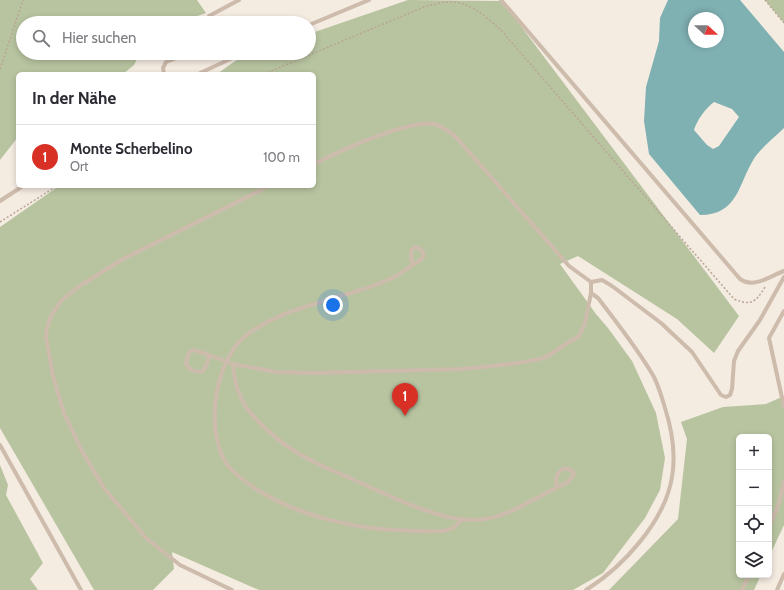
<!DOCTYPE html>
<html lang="de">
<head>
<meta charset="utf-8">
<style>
  :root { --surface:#fff; --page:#f7f7f7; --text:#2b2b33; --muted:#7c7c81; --line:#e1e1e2; --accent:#d93025 }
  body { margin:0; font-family:Cabin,sans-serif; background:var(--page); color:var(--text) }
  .controls { position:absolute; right:12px; bottom:12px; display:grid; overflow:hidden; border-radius:6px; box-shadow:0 2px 6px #0003 }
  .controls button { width:36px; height:36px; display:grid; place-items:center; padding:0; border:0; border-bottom:1px solid var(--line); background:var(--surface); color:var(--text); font:20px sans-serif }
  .compass { position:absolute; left:688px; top:12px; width:36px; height:36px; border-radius:50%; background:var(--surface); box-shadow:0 2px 6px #0003; rotate:111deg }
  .you { position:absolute; left:333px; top:305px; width:14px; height:14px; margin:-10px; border:3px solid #fff; border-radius:50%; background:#1a73e8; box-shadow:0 0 0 6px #1a73e833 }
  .badge { display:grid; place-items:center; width:26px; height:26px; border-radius:50%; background:var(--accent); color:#fff; font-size:13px; font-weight:700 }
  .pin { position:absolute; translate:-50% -33px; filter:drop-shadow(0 1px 2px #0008) }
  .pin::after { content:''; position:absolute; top:21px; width:14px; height:12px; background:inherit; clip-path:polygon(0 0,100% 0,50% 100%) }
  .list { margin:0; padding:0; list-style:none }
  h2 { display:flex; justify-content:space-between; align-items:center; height:52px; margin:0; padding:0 16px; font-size:17px }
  h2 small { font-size:13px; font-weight:400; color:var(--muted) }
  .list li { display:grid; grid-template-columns:26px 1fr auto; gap:12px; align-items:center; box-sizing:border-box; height:64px; padding:0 16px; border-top:1px solid var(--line) }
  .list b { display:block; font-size:15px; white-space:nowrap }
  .list p { margin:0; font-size:13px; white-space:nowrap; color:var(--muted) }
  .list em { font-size:13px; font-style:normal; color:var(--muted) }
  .icon { flex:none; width:22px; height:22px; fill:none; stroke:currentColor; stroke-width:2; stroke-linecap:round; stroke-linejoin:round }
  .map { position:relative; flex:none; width:784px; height:590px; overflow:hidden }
  .search { position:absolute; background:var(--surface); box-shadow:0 2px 6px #0003; left:16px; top:16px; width:300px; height:44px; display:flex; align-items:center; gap:10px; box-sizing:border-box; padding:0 14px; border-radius:22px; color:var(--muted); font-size:15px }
  .panel { position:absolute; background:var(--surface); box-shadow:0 2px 6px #0003; left:16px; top:72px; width:300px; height:116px; border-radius:6px }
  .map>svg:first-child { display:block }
</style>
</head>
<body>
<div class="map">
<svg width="784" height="590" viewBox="0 0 784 590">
  <rect width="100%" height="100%" fill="#f4ebe1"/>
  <!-- green -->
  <g fill="#b8c4a0">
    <polygon points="0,0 197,0 206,13 176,23 23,23 23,53 140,53 134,65 123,74 18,74 18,137 0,160"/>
    <polygon points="408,0 502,1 739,316 714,353 677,319 578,256 560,264 596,314 608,328 632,361 656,413 665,458 660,490 645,518 603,573 573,590 259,590 172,552 174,569 153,590 94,590 0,428 0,227 59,186 314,186 314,74 217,74 238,59 256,53 309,53 309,34"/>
    <polygon points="765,0 784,0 784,23"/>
    <polygon points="784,396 784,525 769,557 769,437 739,437 739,575 761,575 754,590 609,590 678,519 687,439 681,422 723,407 766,404"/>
    <polygon points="0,465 8,485 6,495 43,563 30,579 38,590 0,590"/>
  </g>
  <!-- water -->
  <path fill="#7fb0b2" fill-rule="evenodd" d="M668,0H740L784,52V128C775,137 763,146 755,157C738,183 739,215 700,215L649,154L644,121L646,87L659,41L660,18ZM694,18H718V42H694ZM714,102L732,109L739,117L719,146L713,149L707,145L694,130C697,120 705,109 714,102Z"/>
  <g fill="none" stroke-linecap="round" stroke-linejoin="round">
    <!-- path -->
    <g stroke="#b9a596" stroke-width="1.5" stroke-dasharray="2 2" stroke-linecap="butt">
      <polyline points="765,0 784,23"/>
      <polyline points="0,69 23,0"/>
      <path d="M264,74L424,7C432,5 440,2 448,2C468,0 486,17 500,29L734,299C751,306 755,303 765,287"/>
      <polyline points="0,222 57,186"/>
    </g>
    <!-- lane -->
    <g stroke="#cdbbac" stroke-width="4">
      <path d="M501,0L740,279C754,289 770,276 784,271"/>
      <polyline points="209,23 209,16 239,0"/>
      <polyline points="309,25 369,0"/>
      <polyline points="164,74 163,68 166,62 190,53"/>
      <polyline points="198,74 243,53"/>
      <path d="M314,164C338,152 409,119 434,124C441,125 449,132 455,136L569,266L591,282L602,280L612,286L661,323L692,352L721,395L726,397L730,395L732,389L734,361L738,351L760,320L784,277"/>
      <polyline points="0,201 23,186"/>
      <path d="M412,265L411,250L415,247L421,249L424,255L421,260C410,266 401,274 390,279C344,300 276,306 240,341C233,347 225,364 222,372C213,398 211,433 223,458C228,468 237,475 246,482C294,517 360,531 418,531C435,531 452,535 462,519"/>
      <polyline points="784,311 769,338 784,407"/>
      <path d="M209,355L194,350L189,352L186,364C190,371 195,373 203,371L207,364L209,355L233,364L276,372L314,373L463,369L519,363L544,358L579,336L585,323L591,293"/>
      <path d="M233,364C234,379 237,394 246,407C258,424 284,446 303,456C318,465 336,472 352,479C386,494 436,520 472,520C506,521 537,495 567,483L574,474L573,471L565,468C556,472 555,478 557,487"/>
      <polyline points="0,445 81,590"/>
      <polyline points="769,528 779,503 784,481"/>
      <polyline points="232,590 180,565 146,538 104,488 82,451 64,413 53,376 46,337 47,327 52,314 61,301 78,287 123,259 269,186"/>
      <path d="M586,590C623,567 665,521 672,477C676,454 672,430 665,408C662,398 659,387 654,377C638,349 617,323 598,298L591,293V282"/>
      <polyline points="742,590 749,575"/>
      <polyline points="777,590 784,574"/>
    </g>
  </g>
</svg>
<div class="controls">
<button>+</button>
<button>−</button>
<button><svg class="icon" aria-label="locate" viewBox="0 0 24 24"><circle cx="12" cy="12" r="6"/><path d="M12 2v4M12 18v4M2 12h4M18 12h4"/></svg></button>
<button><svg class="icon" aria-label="layers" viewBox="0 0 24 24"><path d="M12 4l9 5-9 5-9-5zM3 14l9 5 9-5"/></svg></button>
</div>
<svg class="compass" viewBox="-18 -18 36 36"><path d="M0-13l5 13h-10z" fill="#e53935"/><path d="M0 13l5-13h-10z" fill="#7c7c81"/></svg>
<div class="you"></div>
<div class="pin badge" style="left:405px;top:416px">1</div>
<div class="search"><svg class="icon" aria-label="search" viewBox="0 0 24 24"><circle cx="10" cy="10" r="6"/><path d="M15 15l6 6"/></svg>Hier suchen</div>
<section class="panel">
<h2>In der Nähe<small></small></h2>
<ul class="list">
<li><span class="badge">1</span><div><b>Monte Scherbelino</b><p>Ort</p></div><em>100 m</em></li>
</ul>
</section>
</div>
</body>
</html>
